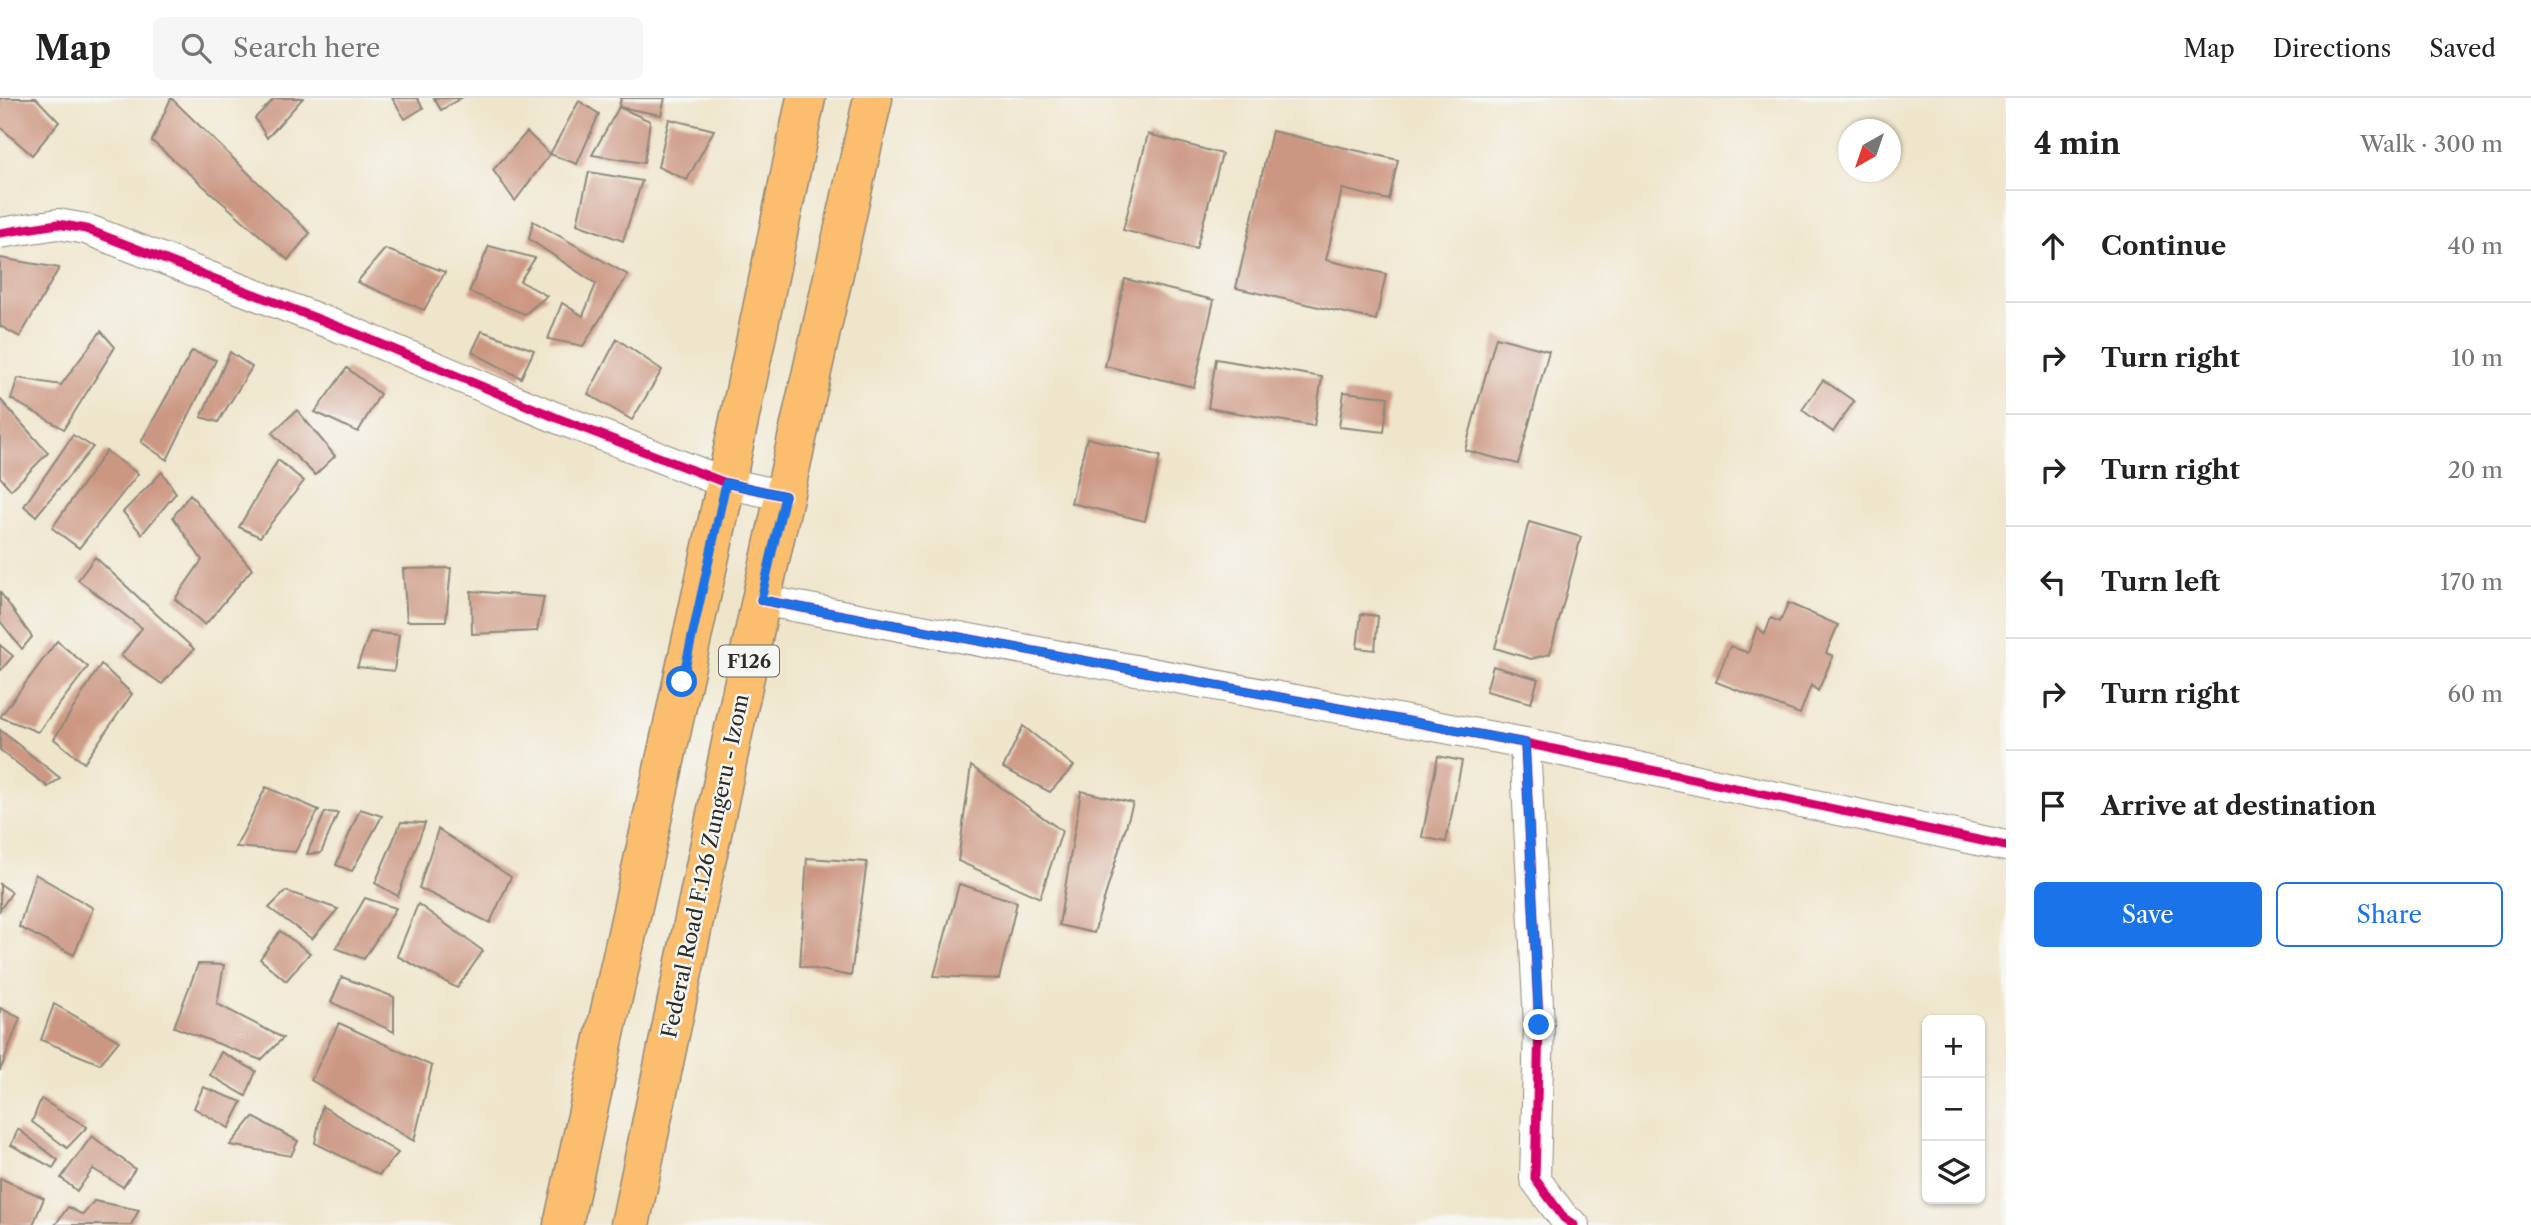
<!DOCTYPE html>
<html lang="en">
<head>
<meta charset="utf-8">
<style>
  :root { --surface:#fff; --page:#f6f6f6; --text:#222; --muted:#767676; --line:#e0e0e0; --accent:#1a73e8 }
  body { margin:0; font-family:"Libre Caslon Text",serif; background:var(--page); color:var(--text) }
  .controls { position:absolute; right:21px; bottom:21px; display:grid; overflow:hidden; border-radius:10px; box-shadow:0 2px 5px #0004 }
  .controls button { width:63px; height:63px; display:grid; place-items:center; padding:0; border:0; border-bottom:2px solid var(--line); background:var(--surface); color:var(--text); font:35px sans-serif }
  .compass { position:absolute; left:1838px; top:21px; width:63px; height:63px; border-radius:50%; background:var(--surface); box-shadow:0 2px 5px #0004; rotate:220deg }
  .stop { position:absolute; width:21px; height:21px; margin:-16px; border:5px solid #1a73e8; border-radius:50%; background:#fff }
  .stop.end { background:#1a73e8; border-color:#fff; box-shadow:0 2px 7px #0008 }
  .list { margin:0; padding:0; list-style:none }
  h2 { display:flex; justify-content:space-between; align-items:center; height:91px; margin:0; padding:0 28px; font-size:30px }
  h2 small { font-size:23px; font-weight:400; color:var(--muted) }
  .list li { display:grid; grid-template-columns:46px 1fr auto; gap:21px; align-items:center; box-sizing:border-box; height:112px; padding:0 28px; border-top:2px solid var(--line) }
  .list b { display:block; font-size:26px; white-space:nowrap }
  .list em { font-size:23px; font-style:normal; color:var(--muted) }
  .actions { display:flex; gap:14px; padding:21px 28px }
  .actions a { flex:1; padding:16px 0; border:2px solid var(--accent); border-radius:10px; text-align:center; font-size:24px; color:var(--accent) }
  .actions .main { background:var(--accent); color:#fff }
  .icon { flex:none; width:38px; height:38px; fill:none; stroke:currentColor; stroke-width:2; stroke-linecap:round; stroke-linejoin:round }
  .map { position:relative; flex:none; width:2006px; height:1127px; overflow:hidden }
  header { display:flex; align-items:center; gap:42px; box-sizing:border-box; height:98px; padding:0 35px; background:var(--surface); border-bottom:2px solid var(--line) }
  header strong { font-size:33px }
  nav { display:flex; gap:38px; margin-inline-start:auto; font-size:24px }
  .search { width:490px; height:63px; background:var(--page); display:flex; align-items:center; gap:18px; box-sizing:border-box; padding:0 24px; border-radius:10px; color:var(--muted); font-size:26px }
  main { display:flex }
  aside { flex:1; background:var(--surface) }
  .map>svg:first-child { display:block }
</style>
</head>
<body>
<header>
<strong>Map</strong>
<div class="search"><svg class="icon" aria-label="search" viewBox="0 0 24 24"><circle cx="10" cy="10" r="6"/><path d="M15 15l6 6"/></svg>Search here</div>
<nav><a>Map</a><a>Directions</a><a>Saved</a></nav>
</header>
<main>
<div class="map">
<svg width="2006" height="1127" viewBox="0 0 2006 1127">
  <rect width="100%" height="100%" fill="#f6f6f2"/>
  <filter id="ink" filterUnits="userSpaceOnUse"><feTurbulence type="fractalNoise" baseFrequency=".0143" numOctaves="2"/><feDisplacementMap in="SourceGraphic" scale="14" xChannelSelector="R" yChannelSelector="G"/><feConvolveMatrix kernelMatrix="1 2 1 2 8 2 1 2 1" color-interpolation-filters="sRGB"/></filter>
  <filter id="wash" filterUnits="userSpaceOnUse"><feTurbulence type="fractalNoise" baseFrequency=".00686" numOctaves="4" result="noise"/><feDisplacementMap in="SourceGraphic" scale="28" xChannelSelector="R" yChannelSelector="G"/><feGaussianBlur stdDeviation="1.57" result="paint"/><feColorMatrix in="noise" values="0 0 0 0 0 0 0 0 0 0 0 0 0 0 0 0 0 1.4 0 .05"/><feComposite in="paint" operator="in"/></filter>
  <g filter="url(#wash)">
    <rect width="100%" height="100%" fill="#efe5cb"/>
    <g id="blocks">
      <!-- building -->
      <g fill="#cc9782">
        <polygon points="0,0 36,0 59,24 32,57 0,29"/>
        <polygon points="171,0 310,135 288,162 152,43"/>
        <polygon points="275,0 303,0 267,40 255,20"/>
        <polygon points="392,0 417,0 423,10 405,21"/>
        <polygon points="434,0 461,0 441,12"/>
        <polygon points="621,0 665,0 661,17 619,9"/>
        <polygon points="579,3 599,16 577,66 550,56"/>
        <polygon points="619,9 650,23 644,65 592,57"/>
        <polygon points="669,21 714,32 687,82 658,69"/>
        <polygon points="1272,33 1398,62 1389,102 1342,91 1326,162 1386,176 1376,222 1236,190"/>
        <polygon points="527,34 550,56 515,103 493,72"/>
        <polygon points="1148,36 1222,56 1196,151 1123,132"/>
        <polygon points="589,74 642,83 623,143 577,126"/>
        <polygon points="533,123 628,177 583,248 548,241 562,205 583,218 596,186 529,141"/>
        <polygon points="489,148 535,160 520,183 547,198 525,216 469,194"/>
        <polygon points="385,151 445,174 424,212 357,184"/>
        <polygon points="0,160 59,170 20,239 0,228"/>
        <polygon points="1125,181 1214,202 1194,289 1105,268"/>
        <polygon points="101,233 115,249 64,331 11,301 18,280 61,287"/>
        <polygon points="482,233 534,252 521,280 472,254"/>
        <polygon points="1496,239 1549,253 1518,366 1465,352"/>
        <polygon points="617,241 662,272 632,322 588,296"/>
        <polygon points="192,253 216,262 167,362 141,344"/>
        <polygon points="230,254 252,269 218,324 201,319"/>
        <polygon points="1216,261 1322,279 1314,328 1208,310"/>
        <polygon points="347,270 380,296 358,334 315,314"/>
        <polygon points="1823,282 1854,303 1833,334 1802,312"/>
        <polygon points="1344,294 1388,299 1384,334 1339,329"/>
        <polygon points="0,301 48,355 11,392 0,379"/>
        <polygon points="297,312 335,358 315,377 272,335"/>
        <polygon points="73,337 93,349 36,418 24,408"/>
        <polygon points="1087,340 1160,358 1145,423 1071,405"/>
        <polygon points="106,353 138,376 79,450 52,430"/>
        <polygon points="278,362 304,383 260,439 239,429"/>
        <polygon points="162,374 176,395 142,436 123,414"/>
        <polygon points="190,396 252,471 205,527 175,501 202,462 173,419"/>
        <polygon points="1529,424 1581,439 1550,556 1531,561 1495,550"/>
        <polygon points="95,459 194,551 162,586 121,558 142,530 78,482"/>
        <polygon points="451,470 446,523 407,523 403,471"/>
        <polygon points="471,493 544,499 537,533 472,536"/>
        <polygon points="0,494 32,539 22,551 0,523"/>
        <polygon points="1788,505 1838,527 1826,555 1833,558 1818,593 1811,587 1800,616 1716,584 1730,548 1748,555 1757,529 1765,536 1771,520 1780,524"/>
        <polygon points="1361,516 1378,518 1375,552 1357,550"/>
        <polygon points="370,534 399,537 394,573 357,569"/>
        <polygon points="57,543 88,569 38,634 0,619"/>
        <polygon points="0,547 13,558 0,573"/>
        <polygon points="101,566 132,596 84,665 54,641"/>
        <polygon points="1493,568 1538,581 1531,605 1486,593"/>
        <polygon points="1023,628 1074,668 1050,694 1003,670"/>
        <polygon points="0,632 60,680 48,689 0,652"/>
        <polygon points="1438,658 1462,663 1446,744 1422,739"/>
        <polygon points="971,668 1062,733 1040,800 958,763"/>
        <polygon points="266,689 319,712 295,754 236,749"/>
        <polygon points="1081,693 1133,705 1094,835 1059,827"/>
        <polygon points="360,711 382,718 352,773 336,767"/>
        <polygon points="325,714 338,715 321,755 307,756"/>
        <polygon points="401,724 425,725 398,798 375,785"/>
        <polygon points="438,731 511,779 490,825 419,790"/>
        <polygon points="807,760 867,764 851,878 800,868"/>
        <polygon points="35,776 93,810 74,857 19,829"/>
        <polygon points="0,786 12,794 0,812"/>
        <polygon points="959,786 1017,804 999,881 934,878"/>
        <polygon points="286,793 338,811 312,841 269,810"/>
        <polygon points="365,800 396,810 364,861 336,850"/>
        <polygon points="418,806 483,853 457,890 397,858"/>
        <polygon points="280,833 310,855 286,883 260,861"/>
        <polygon points="198,866 224,867 217,906 283,940 261,962 174,929"/>
        <polygon points="342,879 394,899 394,934 331,904"/>
        <polygon points="54,906 119,943 100,966 41,942"/>
        <polygon points="0,910 20,920 0,973"/>
        <polygon points="339,925 432,968 414,1043 311,982"/>
        <polygon points="221,954 256,973 246,998 210,977"/>
        <polygon points="203,989 242,1004 229,1030 194,1010"/>
        <polygon points="41,1001 87,1029 67,1050 32,1024"/>
        <polygon points="322,1008 398,1055 379,1077 315,1045"/>
        <polygon points="253,1019 298,1043 291,1058 230,1047"/>
        <polygon points="18,1031 58,1062 53,1070 11,1047"/>
        <polygon points="92,1038 135,1071 123,1089 93,1071 77,1093 61,1080"/>
        <polygon points="0,1080 44,1100 33,1127 0,1127"/>
        <polygon points="94,1103 139,1112 131,1127 55,1127 68,1109 83,1117"/>
      </g>
    </g>
  </g>
  <g filter="url(#ink)">
    <use href="#blocks" fill-opacity="0" stroke="#8d887b" stroke-width="2"/>
    <g fill="none" stroke-linecap="round" stroke-linejoin="round">
      <defs>
        <g id="minor">
          <polyline points="0,135 58,126 86,131 357,236 557,320 726,385 785,398"/>
          <polyline points="761,502 1525,645 2006,748"/>
          <polyline points="1525,645 1539,927 1535,1081 1564,1120 1574,1127"/>
        </g>
        <g id="major">
          <polyline points="563,1127 726,385 806,0"/>
          <polyline points="630,1127 761,502 873,0"/>
        </g>
      </defs>
      <!-- minor casing -->
      <use href="#minor" stroke="#8d887b" stroke-width="32"/>
      <!-- major casing -->
      <use href="#major" stroke="#8d887b" stroke-width="41"/>
      <!-- minor -->
      <use href="#minor" stroke="#fff" stroke-width="30"/>
      <!-- major -->
      <use href="#major" stroke="#fbbe6e" stroke-width="38"/>
      <defs>
        <g id="cycleway">
          <polyline points="0,135 58,126 86,131 357,236 557,320 726,385 785,398"/>
          <polyline points="761,502 1525,645 2006,748"/>
          <polyline points="1525,645 1539,927 1535,1081 1564,1120 1574,1127"/>
        </g>
      </defs>
      <!-- cycleway casing -->
      <use href="#cycleway" stroke="#f6f6f2" stroke-width="13"/>
      <!-- cycleway -->
      <use href="#cycleway" stroke="#d6006c" stroke-width="9"/>
    </g>
  </g>
  <g fill="none" stroke-linecap="round" stroke-linejoin="round" filter="url(#ink)">
    <!-- route -->
    <polyline stroke="#1a73e8" stroke-width="9" points="682,584 726,385 785,398 761,502 1525,645 1539,927"/>
  </g>
  <g text-anchor="middle" dominant-baseline="central" stroke-width="5" stroke-linejoin="round" paint-order="stroke">
    <!-- shield labels -->
    <rect fill="#f6f6f2" stroke="#686867" stroke-width="2" x="719" y="547.5" width="60" height="31" rx="5"/>
    <g font-size="19" font-weight="bold" fill="#2b2b2b">
      <text x="749" y="563">F126</text>
    </g>
    <!-- street labels -->
    <g font-size="21" fill="#2b2b2b" stroke="#f6f6f2">
      <text transform="translate(705 768) rotate(-78)">Federal Road F.126 Zungeru - Izom</text>
    </g>
  </g>
</svg>
<div class="controls">
<button>+</button>
<button>−</button>
<button><svg class="icon" aria-label="layers" viewBox="0 0 24 24"><path d="M12 4l9 5-9 5-9-5zM3 14l9 5 9-5"/></svg></button>
</div>
<svg class="compass" viewBox="-18 -18 36 36"><path d="M0-13l5 13h-10z" fill="#e53935"/><path d="M0 13l5-13h-10z" fill="#767676"/></svg>
<div class="stop" style="left:682px;top:584px"></div>
<div class="stop end" style="left:1539px;top:927px"></div>
</div>
<aside>
<h2>4 min<small>Walk · 300 m</small></h2>
<ul class="list">
<li><svg class="icon" aria-label="ahead" viewBox="0 0 24 24"><path d="M12 20V5M6 11l6-6 6 6"/></svg><div><b>Continue</b></div><em>40 m</em></li>
<li><svg class="icon" aria-label="right" viewBox="0 0 24 24"><path d="M7 20v-9h11M14 6l5 5-5 5"/></svg><div><b>Turn right</b></div><em>10 m</em></li>
<li><svg class="icon" aria-label="right" viewBox="0 0 24 24"><path d="M7 20v-9h11M14 6l5 5-5 5"/></svg><div><b>Turn right</b></div><em>20 m</em></li>
<li><svg class="icon" aria-label="left" viewBox="0 0 24 24"><path d="M17 20v-9H6M10 6l-5 5 5 5"/></svg><div><b>Turn left</b></div><em>170 m</em></li>
<li><svg class="icon" aria-label="right" viewBox="0 0 24 24"><path d="M7 20v-9h11M14 6l5 5-5 5"/></svg><div><b>Turn right</b></div><em>60 m</em></li>
<li><svg class="icon" aria-label="arrive" viewBox="0 0 24 24"><path d="M6 21V4h12l-3 4 3 4H6"/></svg><div><b>Arrive at destination</b></div></li>
</ul>
<div class="actions"><a class="main">Save</a><a>Share</a></div>
</aside>
</main>
</body>
</html>
